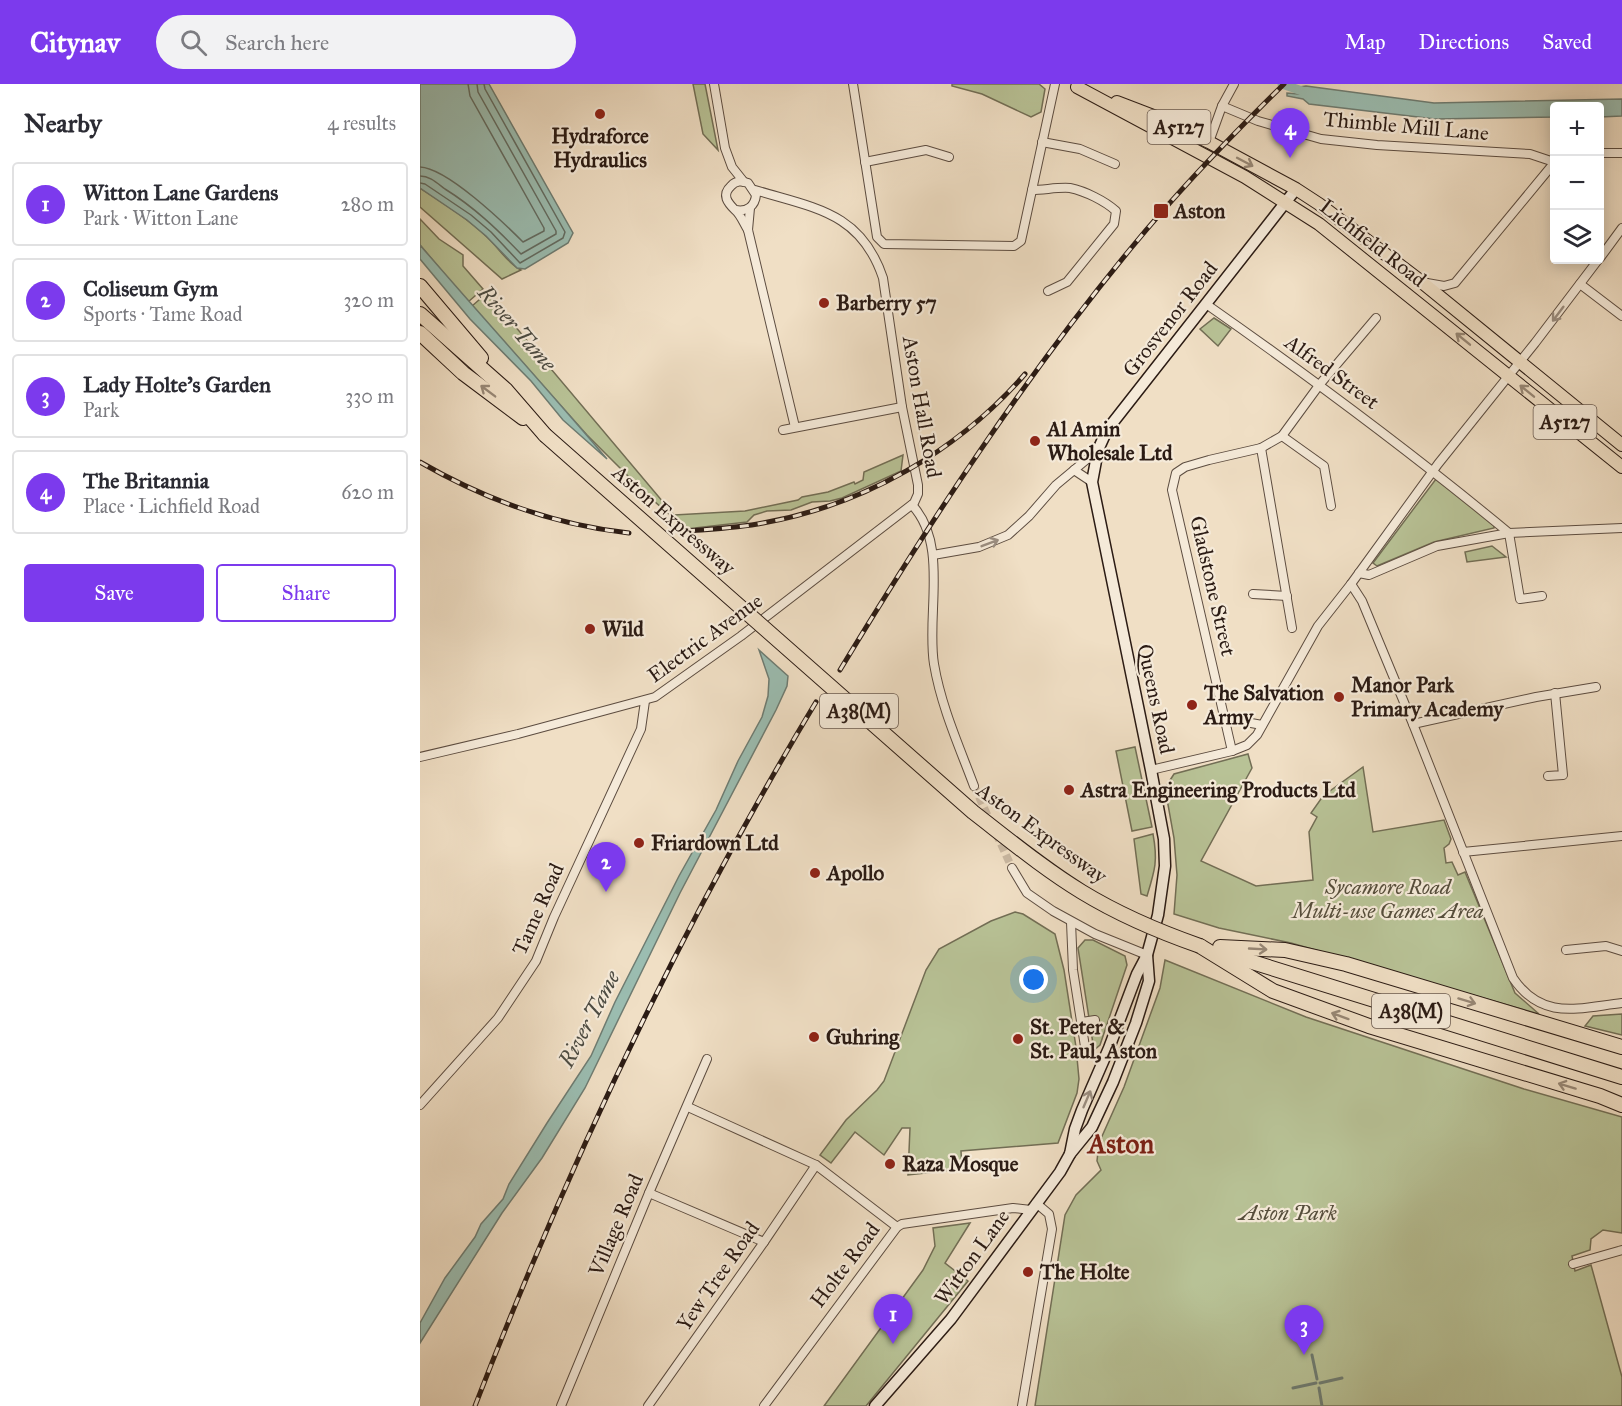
<!DOCTYPE html>
<html lang="en">
<head>
<meta charset="utf-8">
<style>
  :root { --surface:#fff; --page:#f2f2f3; --text:#2b2b33; --muted:#7c7c81; --line:#e1e1e2; --accent:#7c3aed }
  body { margin:0; font-family:"IM FELL Great Primer",serif; background:var(--page); color:var(--text) }
  .controls { position:absolute; right:18px; top:18px; display:grid; overflow:hidden; border-radius:6px; box-shadow:0 3px 15px #0003 }
  .controls button { width:54px; height:54px; display:grid; place-items:center; padding:0; border:0; border-bottom:2px solid var(--line); background:var(--surface); color:var(--text); font:30px sans-serif }
  .you { position:absolute; left:614px; top:896px; width:21px; height:21px; margin:-15px; border:4px solid #fff; border-radius:50%; background:#1a73e8; box-shadow:0 0 0 9px #1a73e833 }
  .badge { display:grid; place-items:center; width:39px; height:39px; border-radius:50%; background:var(--accent); color:#fff; font-size:20px; font-weight:700 }
  .pin { position:absolute; translate:-50% -50px; filter:drop-shadow(0 2px 3px #0008) }
  .pin::after { content:''; position:absolute; top:32px; width:21px; height:18px; background:inherit; clip-path:polygon(0 0,100% 0,50% 100%) }
  .list { margin:0; padding:0; list-style:none }
  h2 { display:flex; justify-content:space-between; align-items:center; height:78px; margin:0; padding:0 24px; font-size:26px }
  h2 small { font-size:20px; font-weight:400; color:var(--muted) }
  .list li { display:grid; grid-template-columns:39px 1fr auto; gap:18px; align-items:center; box-sizing:border-box; height:84px; margin:0 12px 12px; padding:0 12px; border:2px solid var(--line); border-radius:6px }
  .list b { display:block; font-size:22px; white-space:nowrap }
  .list p { margin:0; font-size:20px; white-space:nowrap; color:var(--muted) }
  .list em { font-size:20px; font-style:normal; color:var(--muted) }
  .actions { display:flex; gap:12px; padding:18px 24px }
  .actions a { flex:1; padding:14px 0; border:2px solid var(--accent); border-radius:6px; text-align:center; font-size:21px; color:var(--accent) }
  .actions .main { background:var(--accent); color:#fff }
  .icon { flex:none; width:33px; height:33px; fill:none; stroke:currentColor; stroke-width:2; stroke-linecap:round; stroke-linejoin:round }
  .map { position:relative; flex:none; width:1202px; height:1322px; overflow:hidden }
  header { display:flex; align-items:center; gap:36px; box-sizing:border-box; height:84px; padding:0 30px; background:var(--accent); color:#fff }
  header strong { font-size:28px }
  nav { display:flex; gap:33px; margin-inline-start:auto; font-size:21px }
  .search { width:420px; height:54px; background:var(--page); display:flex; align-items:center; gap:15px; box-sizing:border-box; padding:0 21px; border-radius:33px; color:var(--muted); font-size:22px }
  main { display:flex }
  aside { flex:1; background:var(--surface) }
  .map>svg:first-child { display:block }
</style>
</head>
<body>
<header>
<strong>Citynav</strong>
<div class="search"><svg class="icon" aria-label="search" viewBox="0 0 24 24"><circle cx="10" cy="10" r="6"/><path d="M15 15l6 6"/></svg>Search here</div>
<nav><a>Map</a><a>Directions</a><a>Saved</a></nav>
</header>
<main>
<aside>
<h2>Nearby<small>4 results</small></h2>
<ul class="list">
<li><span class="badge">1</span><div><b>Witton Lane Gardens</b><p>Park · Witton Lane</p></div><em>280 m</em></li>
<li><span class="badge">2</span><div><b>Coliseum Gym</b><p>Sports · Tame Road</p></div><em>320 m</em></li>
<li><span class="badge">3</span><div><b>Lady Holte's Garden</b><p>Park</p></div><em>330 m</em></li>
<li><span class="badge">4</span><div><b>The Britannia</b><p>Place · Lichfield Road</p></div><em>620 m</em></li>
</ul>
<div class="actions"><a class="main">Save</a><a>Share</a></div>
</aside>
<div class="map">
<svg width="1202" height="1322" viewBox="0 0 1202 1322">
  <rect width="100%" height="100%" fill="#f0dfc5"/>
  <filter id="stains"><feTurbulence type="fractalNoise" baseFrequency=".00333" numOctaves="4"/><feColorMatrix values="0 0 0 0 .2 0 0 0 0 .09 0 0 0 0 .02 0 0 0 .5 -.17"/></filter>
  <radialGradient id="worn" r=".72"><stop offset=".6" stop-color="#630" stop-opacity="0"/><stop offset="1" stop-color="#630" stop-opacity=".3"/></radialGradient>
  <!-- green -->
  <g fill="#b8c296" stroke="#726e55" stroke-width="1.5">
    <polygon points="273,0 285,0 298,66 283,50"/>
    <polygon points="532,0 619,0 625,5 621,28 611,33 562,10 532,2"/>
    <path d="M0,104C23,119 47,134 68,154C78,163 88,180 101,186L82,195L0,123Z"/>
    <polygon points="0,135 19,155 43,171 43,182 63,205 48,218 0,161"/>
    <polygon points="67,209 254,431 325,427 378,416 382,413 408,408 434,398 435,400 443,396 444,388 483,371 481,387 422,414 410,417 392,418 371,426 347,427 334,431 327,438 266,445 226,410 167,351 52,222"/>
    <polygon points="794,234 811,245 798,262 780,245"/>
    <polygon points="1016,395 1074,440 1074,444 1014,458 957,482 953,479"/>
    <polygon points="1072,462 1086,473 1047,478 1045,468"/>
    <polygon points="715,663 732,743 712,747 696,667"/>
    <polygon points="828,670 832,684 781,777 836,802 893,796 889,748 897,733 891,729 903,712 943,683 953,748 1024,736 1031,755 1029,760 1024,764 1026,779 1032,778 1038,791 1045,788 1095,909 1119,930 871,859 799,844 754,830 757,791 754,754 745,704 754,690"/>
    <path d="M733,750C738,777 735,786 727,812L721,810L714,755Z"/>
    <polygon points="595,828 603,830 635,850 644,886 656,963 659,995 657,1009 638,1059 541,1067 542,1085 488,1091 490,1044 482,1044 464,1071 435,1048 411,1079 400,1071 426,1036 457,1006 464,997 506,886 519,865 571,837"/>
    <polygon points="665,856 673,856 705,872 707,881 680,961 674,966 658,864"/>
    <polygon points="745,876 886,933 1104,1005 1202,1033 1202,1149 1183,1146 1171,1155 1170,1166 1152,1172 1155,1187 1171,1181 1202,1293 1202,1322 615,1322 645,1131 656,1111 681,1086 677,1077 679,1059 704,1003 740,904"/>
    <polygon points="1202,930 1202,951 1165,942 1173,932"/>
    <polygon points="550,1139 525,1179 548,1197 446,1322 404,1322 503,1186 515,1162 513,1144"/>
  </g>
  <!-- water -->
  <g fill="#9bbdb1" stroke="#6e7c72" stroke-width="1.5">
    <polygon points="0,0 69,0 153,149 148,159 105,185 97,184 66,152 47,136 0,104"/>
    <polygon points="886,2 1014,19 1202,15 1202,32 1180,33 1180,22 1134,22 1134,33 1015,35 889,20 883,15 867,12 867,9 879,10 872,4"/>
    <path d="M0,161C62,233 126,303 187,375L143,336L111,297L50,235L0,175Z"/>
    <polygon points="339,566 368,592 367,602 356,626 260,809 165,1004 122,1074 82,1129 0,1259 0,1239 25,1194 55,1153 61,1140 83,1115 89,1100 127,1039 171,972 195,918 259,792 296,726 318,677 342,633 348,612 349,595"/>
  </g>
  <g fill="none" stroke-linecap="round" stroke-linejoin="round">
    <!-- shore -->
    <g stroke="#636c62" stroke-width="1.5">
      <path d="M0,83C27,84 84,139 103,158L124,147V144L50,12L48,0"/>
      <path d="M0,92C10,92 17,99 25,105C54,123 77,145 101,170L136,150V147L58,8L57,0"/>
      <polyline points="0,99 5,100 51,131 71,148 100,179 143,154 145,148 65,5 64,0"/>
    </g>
    <!-- stream -->
    <g stroke="#6e7c72" stroke-width="3">
      <polyline points="892,1271 897,1295"/>
      <polyline points="900,1299 922,1294"/>
      <polyline points="873,1304 896,1299"/>
      <polyline points="899,1304 902,1322"/>
    </g>
    <!-- canal -->
    <polyline stroke="#9bbdb1" stroke-width="9" points="862,0 882,7"/>
    <!-- street-tunnel -->
    <g stroke="#c9b8a2" stroke-width="8" stroke-dasharray="8 4" stroke-linecap="butt">
      <polyline points="554,702 571,739"/>
      <polyline points="576,749 592,784"/>
    </g>
    <defs>
      <g id="street">
        <polyline points="294,0 305,64 312,83 324,98"/>
        <polyline points="433,0 457,153 464,160 594,162 601,157 635,0"/>
        <polyline points="802,22 838,37 901,55 957,61 1110,70 1134,78"/>
        <polyline points="622,58 660,65 695,80"/>
        <polyline points="789,58 802,22 814,0"/>
        <polyline points="1180,69 1202,69"/>
        <polyline points="445,78 506,66 529,73"/>
        <path d="M612,106C624,106 638,103 650,104C665,107 685,117 696,127L694,140L647,198L628,207"/>
        <polyline points="330,124 328,146 375,343"/>
        <path d="M316,126C327,128 335,122 336,111L328,99C322,97 316,96 311,102C301,111 308,119 315,126C321,131 324,140 328,146"/>
        <polyline points="1180,174 1202,144"/>
        <polyline points="1007,199 1024,202 1035,199 1134,79"/>
        <polyline points="1160,200 1202,232"/>
        <path d="M786,220C890,293 991,368 1089,449L1100,515L1122,512"/>
        <polyline points="363,346 482,323"/>
        <polyline points="862,352 904,382 911,422"/>
        <polyline points="841,364 872,544"/>
        <polyline points="654,386 672,398"/>
        <path d="M492,421C529,460 506,531 514,580C521,622 539,662 554,702"/>
        <polyline points="513,471 559,463 588,451 609,432 636,401 678,366"/>
        <polyline points="939,489 949,491 1017,462 1089,449 1202,444"/>
        <path d="M931,500L942,517L993,640L1093,894C1122,937 1158,924 1202,919"/>
        <polyline points="833,510 867,512"/>
        <polyline points="804,634 842,641"/>
        <polyline points="993,640 1116,613 1176,603"/>
        <polyline points="812,667 752,406 756,389 765,383 789,376 841,364 862,352 900,300 956,234"/>
        <path d="M0,673L98,650L235,613L321,552L494,419L498,410V401L482,323L463,194C441,128 394,124 335,106"/>
        <polyline points="731,686 812,667 827,661 837,651 898,542 931,500 1018,380 1115,259 1178,176"/>
        <polyline points="1128,692 1143,691 1135,609"/>
        <polyline points="1043,768 1202,752"/>
        <polyline points="592,784 607,809 633,827 675,850 727,871"/>
        <polyline points="651,838 653,886 666,969"/>
        <polyline points="1146,866 1186,862 1202,867"/>
        <polyline points="662,938 675,936"/>
        <polyline points="0,1021 78,934 116,877 134,833 221,645 225,617"/>
        <polyline points="268,1023 396,1081 477,1143"/>
        <polyline points="229,1109 344,1158"/>
        <polyline points="1153,1180 1202,1166"/>
        <polyline points="141,1322 229,1109 287,975"/>
        <polyline points="228,1322 344,1158 396,1081"/>
        <polyline points="344,1322 477,1143 482,1140 593,1124 611,1126"/>
        <polyline points="602,1322 632,1145 629,1130 616,1119"/>
      </g>
      <g id="secondary">
        <polyline points="650,1070 655,1045 662,1026 689,964 717,890 727,871 738,831 745,782 744,755 731,686 672,398 678,366 687,346 876,105"/>
        <polyline points="455,1322 531,1235 640,1088 650,1070 672,1043 693,998 716,939 729,897 727,871"/>
      </g>
      <g id="primary">
        <polyline points="657,3 825,93 899,140 1202,383"/>
        <polyline points="697,18 744,36 789,58 876,105 899,120 998,195 1202,361"/>
      </g>
      <g id="highway">
        <polyline points="0,202 61,274"/>
        <polyline points="0,230 86,306 125,351"/>
        <polyline points="0,249 43,289 103,334"/>
        <polyline points="780,862 853,907 949,942 1180,1012 1202,1021"/>
        <polyline points="800,863 865,866 926,880 1202,963"/>
        <polyline points="800,868 1202,993"/>
      </g>
    </defs>
    <!-- street casing -->
    <use href="#street" stroke="#5c4c40" stroke-width="10"/>
    <!-- secondary casing -->
    <use href="#secondary" stroke="#2b1b14" stroke-width="13"/>
    <!-- primary casing -->
    <use href="#primary" stroke="#2b1b14" stroke-width="14"/>
    <!-- highway casing -->
    <use href="#highway" stroke="#2b1b14" stroke-width="16"/>
    <!-- street -->
    <use href="#street" stroke="#f5ead9" stroke-width="8"/>
    <!-- secondary -->
    <use href="#secondary" stroke="#f5ead9" stroke-width="10"/>
    <!-- primary -->
    <use href="#primary" stroke="#f0dfc5" stroke-width="12"/>
    <!-- highway -->
    <use href="#highway" stroke="#f0dfc5" stroke-width="14"/>
    <defs>
      <g id="rail">
        <path d="M0,378C64,415 135,441 209,449"/>
        <path d="M266,447C292,445 318,444 343,439C444,421 538,367 605,290"/>
        <path d="M420,586C509,439 603,295 712,163C759,106 811,52 864,0"/>
        <path d="M55,1322C149,1079 262,841 396,618"/>
      </g>
    </defs>
    <!-- rail casing -->
    <use href="#rail" stroke="#2b1b14" stroke-width="5"/>
    <!-- rail -->
    <use href="#rail" stroke="#f5ead9" stroke-width="3" stroke-dasharray="9" stroke-linecap="butt"/>
    <defs>
      <path id="highway-bridge" d="M125,351L553,728C588,755 624,785 662,808C698,830 740,848 780,862"/>
    </defs>
    <!-- highway-bridge casing -->
    <use href="#highway-bridge" stroke="#2b1b14" stroke-width="16" stroke-linecap="butt"/>
    <!-- highway-bridge -->
    <use href="#highway-bridge" stroke="#f0dfc5" stroke-width="14"/>
  </g>
  <!-- one-way arrows -->
  <defs><path id="oneway-shaft" d="M-6 0H5M1.5-3L5.5 0L1.5 3" fill="none" stroke-width="1.6" stroke-linecap="round" stroke-linejoin="round" transform="scale(1.5)"/></defs>
  <g stroke="#978775">
    <use href="#oneway-shaft" transform="translate(825 78) rotate(28)"/>
    <use href="#oneway-shaft" transform="translate(1043 255) rotate(-141)"/>
    <use href="#oneway-shaft" transform="translate(68 307) rotate(-143)"/>
    <use href="#oneway-shaft" transform="translate(1107 307) rotate(-141)"/>
    <use href="#oneway-shaft" transform="translate(838 865) rotate(3)"/>
    <use href="#oneway-shaft" transform="translate(1047 917) rotate(17)"/>
    <use href="#oneway-shaft" transform="translate(920 932) rotate(-160)"/>
    <use href="#oneway-shaft" transform="translate(1147 1002) rotate(-163)"/>
  </g>
  <g stroke="#9a8d80">
    <use href="#oneway-shaft" transform="translate(1138 230) rotate(127)"/>
    <use href="#oneway-shaft" transform="translate(570 459) rotate(-21)"/>
    <use href="#oneway-shaft" transform="translate(667 1015) rotate(-67)"/>
  </g>
  <!-- markers -->
  <g fill="#8f2418" stroke="#f5ead9" stroke-width="2">
    <circle cx="180" cy="30" r="6"/>
    <rect x="733" y="119" width="16" height="16" rx="3"/>
    <circle cx="404" cy="219" r="6"/>
    <circle cx="615" cy="357" r="6"/>
    <circle cx="170" cy="545" r="6"/>
    <circle cx="919" cy="613" r="6"/>
    <circle cx="772" cy="621" r="6"/>
    <circle cx="649" cy="706" r="6"/>
    <circle cx="219" cy="759" r="6"/>
    <circle cx="395" cy="789" r="6"/>
    <circle cx="394" cy="953" r="6"/>
    <circle cx="598" cy="955" r="6"/>
    <circle cx="470" cy="1080" r="6"/>
    <circle cx="608" cy="1188" r="6"/>
  </g>
  <g text-anchor="middle" dominant-baseline="central" stroke-width="4.5" stroke-linejoin="round" paint-order="stroke">
    <!-- shield labels -->
    <g fill="#f5ead9" stroke="#68594f" stroke-width="1.5">
      <rect x="727.5" y="26" width="63" height="34" rx="4.5"/>
      <rect x="1113.5" y="321" width="63" height="34" rx="4.5"/>
      <rect x="400" y="610" width="78" height="34" rx="4.5"/>
      <rect x="952" y="910" width="78" height="34" rx="4.5"/>
    </g>
    <g font-size="20" font-weight="bold" fill="#2b1b14">
      <text x="759" y="43">A5127</text>
      <text x="1145" y="338">A5127</text>
      <text x="439" y="627">A38(M)</text>
      <text x="991" y="927">A38(M)</text>
    </g>
    <!-- street labels -->
    <g font-size="21" fill="#2b1b14" stroke="#f5ead9">
      <text transform="translate(986 42) rotate(5)">Thimble Mill Lane</text>
      <text transform="translate(953 159) rotate(38)">Lichfield Road</text>
      <text transform="translate(750 235) rotate(-52)">Grosvenor Road</text>
      <text transform="translate(912 288) rotate(36)">Alfred Street</text>
      <text transform="translate(502 323) rotate(80)">Aston Hall Road</text>
      <text transform="translate(254 436) rotate(41)">Aston Expressway</text>
      <text transform="translate(793 502) rotate(77)">Gladstone Street</text>
      <text transform="translate(285 554) rotate(-36)">Electric Avenue</text>
      <text transform="translate(736 615) rotate(78)">Queens Road</text>
      <text transform="translate(622 749) rotate(36)">Aston Expressway</text>
      <text transform="translate(118 825) rotate(-66)">Tame Road</text>
      <text transform="translate(196 1141) rotate(-67)">Village Road</text>
      <text transform="translate(552 1173) rotate(-54)">Witton Lane</text>
      <text transform="translate(425 1181) rotate(-53)">Holte Road</text>
      <text transform="translate(298 1192) rotate(-55)">Yew Tree Road</text>
    </g>
    <!-- poi labels -->
    <g font-size="21" font-weight="bold" fill="#2b1b14" stroke="#f5ead9" text-anchor="start">
      <text x="180" y="52" text-anchor="middle">Hydraforce<tspan x="180" dy="24">Hydraulics</tspan></text>
      <text x="754" y="127">Aston</text>
      <text x="416" y="219">Barberry 57</text>
      <text x="627" y="345">Al Amin<tspan x="627" dy="24">Wholesale Ltd</tspan></text>
      <text x="182" y="545">Wild</text>
      <text x="931" y="601">Manor Park<tspan x="931" dy="24">Primary Academy</tspan></text>
      <text x="784" y="609">The Salvation<tspan x="784" dy="24">Army</tspan></text>
      <text x="661" y="706">Astra Engineering Products Ltd</text>
      <text x="231" y="759">Friardown Ltd</text>
      <text x="407" y="789">Apollo</text>
      <text x="610" y="943">St. Peter &amp;<tspan x="610" dy="24">St. Paul, Aston</tspan></text>
      <text x="406" y="953">Guhring</text>
      <text x="482" y="1080">Raza Mosque</text>
      <text x="620" y="1188">The Holte</text>
    </g>
    <!-- park labels -->
    <g font-size="21" font-style="italic" fill="#554d3b" stroke="#f5ead9">
      <text x="968" y="803">Sycamore Road<tspan x="968" dy="24">Multi-use Games Area</tspan></text>
      <text x="868" y="1129">Aston Park</text>
    </g>
    <!-- water labels -->
    <g font-size="22" font-style="italic" fill="#4d4c43" stroke="#f5ead9">
      <text transform="translate(97 244) rotate(49)">River Tame</text>
      <text transform="translate(169 935) rotate(-62)">River Tame</text>
    </g>
    <!-- district labels -->
    <g font-size="27" font-weight="bold" fill="#7a1f14" stroke="#f5ead9">
      <text x="701" y="1059">Aston</text>
    </g>
  </g>
  <rect width="100%" height="100%" filter="url(#stains)"/>
  <rect width="100%" height="100%" fill="url(#worn)"/>
</svg>
<div class="controls">
<button>+</button>
<button>−</button>
<button><svg class="icon" aria-label="layers" viewBox="0 0 24 24"><path d="M12 4l9 5-9 5-9-5zM3 14l9 5 9-5"/></svg></button>
</div>
<div class="you"></div>
<div class="pin badge" style="left:473px;top:1260px">1</div>
<div class="pin badge" style="left:186px;top:808px">2</div>
<div class="pin badge" style="left:884px;top:1271px">3</div>
<div class="pin badge" style="left:870px;top:74px">4</div>
</div>
</main>
</body>
</html>
